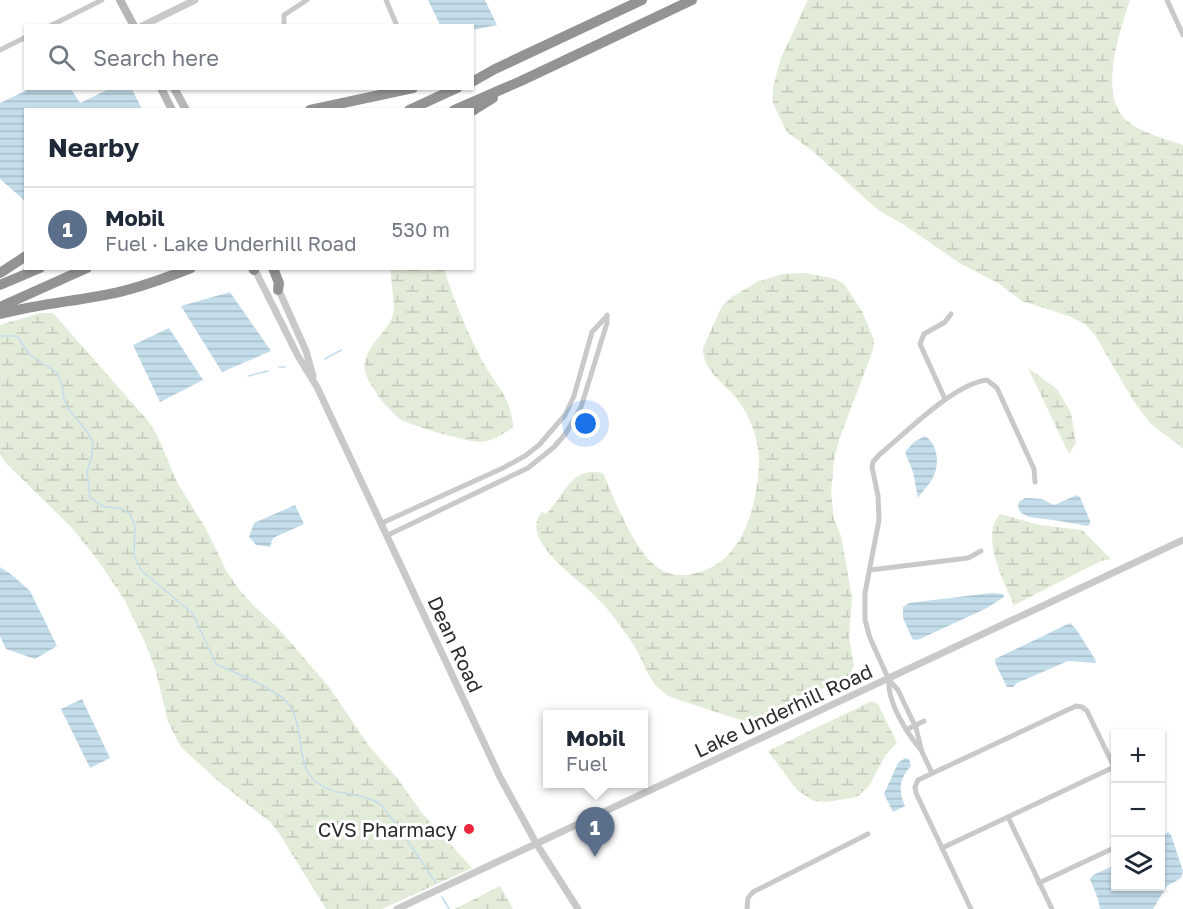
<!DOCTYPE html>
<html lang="en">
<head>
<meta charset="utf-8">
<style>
  :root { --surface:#fff; --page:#f6f6f7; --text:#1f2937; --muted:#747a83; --line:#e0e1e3; --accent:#db2777 }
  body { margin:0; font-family:"Golos Text",sans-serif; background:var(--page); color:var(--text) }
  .controls { position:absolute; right:18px; bottom:18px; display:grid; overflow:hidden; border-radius:0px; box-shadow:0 2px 4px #0004 }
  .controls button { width:54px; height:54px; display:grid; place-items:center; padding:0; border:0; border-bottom:2px solid var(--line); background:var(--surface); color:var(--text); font:30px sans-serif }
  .you { position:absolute; left:586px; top:424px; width:21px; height:21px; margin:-15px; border:4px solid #fff; border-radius:50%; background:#1a73e8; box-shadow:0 0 0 9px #1a73e833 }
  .badge { display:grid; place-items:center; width:39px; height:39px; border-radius:50%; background:var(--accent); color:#fff; font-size:20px; font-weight:700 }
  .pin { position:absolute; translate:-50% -50px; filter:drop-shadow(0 2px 3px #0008) }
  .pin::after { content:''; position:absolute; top:32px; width:21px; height:18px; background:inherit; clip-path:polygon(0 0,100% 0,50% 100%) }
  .popup { position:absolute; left:543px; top:710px; width:105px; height:78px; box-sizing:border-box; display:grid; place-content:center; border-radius:0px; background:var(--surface); filter:drop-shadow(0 2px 4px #0005); font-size:20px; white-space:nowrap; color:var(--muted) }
  .popup b { font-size:22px; color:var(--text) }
  .popup::after { content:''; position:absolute; left:50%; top:100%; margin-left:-12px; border:12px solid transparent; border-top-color:var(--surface) }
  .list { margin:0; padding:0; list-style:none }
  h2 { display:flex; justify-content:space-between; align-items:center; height:78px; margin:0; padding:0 24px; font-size:26px }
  h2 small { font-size:20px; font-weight:400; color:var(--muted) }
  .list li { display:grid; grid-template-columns:39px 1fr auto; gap:18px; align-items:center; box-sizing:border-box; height:84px; padding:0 24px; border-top:2px solid var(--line) }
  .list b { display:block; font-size:22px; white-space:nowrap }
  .list p { margin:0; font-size:20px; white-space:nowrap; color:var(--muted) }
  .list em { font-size:20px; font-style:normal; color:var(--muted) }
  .icon { flex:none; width:33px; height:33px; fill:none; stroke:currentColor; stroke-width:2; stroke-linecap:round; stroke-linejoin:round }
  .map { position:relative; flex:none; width:1183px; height:909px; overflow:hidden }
  .search { position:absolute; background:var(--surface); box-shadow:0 2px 4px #0004; left:24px; top:24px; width:450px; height:66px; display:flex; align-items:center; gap:15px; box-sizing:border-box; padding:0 21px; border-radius:0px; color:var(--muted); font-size:22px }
  .panel { position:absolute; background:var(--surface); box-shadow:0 2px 4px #0004; left:24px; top:108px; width:450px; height:162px; border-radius:0px }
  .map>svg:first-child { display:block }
</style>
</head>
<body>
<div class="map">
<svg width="1183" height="909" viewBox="0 0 1183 909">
  <defs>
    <pattern id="wetland-marsh" width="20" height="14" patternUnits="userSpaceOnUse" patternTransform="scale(1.5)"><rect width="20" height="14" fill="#e3ebd9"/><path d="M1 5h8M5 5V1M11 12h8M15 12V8" fill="none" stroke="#c3caba"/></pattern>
    <pattern id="water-rules" width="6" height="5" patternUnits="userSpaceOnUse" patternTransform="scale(1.5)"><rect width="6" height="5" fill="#c4ddeb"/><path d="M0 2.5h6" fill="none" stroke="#a9beca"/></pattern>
  </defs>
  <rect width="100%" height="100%" fill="#fff"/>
  <!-- wetland -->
  <g fill="url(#wetland-marsh)">
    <path d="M808,0H1130C1120,31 1097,96 1127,121C1142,133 1165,139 1183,145V448L1151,424L1134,402L1095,335L1085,324L1069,316L1022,301L998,283L961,264L903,224L878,210L816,154L786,131L773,103V87L781,58Z"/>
    <path d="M391,269H444C454,301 468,334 484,364C497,386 512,400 513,427C504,434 493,441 480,442C468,442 411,426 400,419C389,411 368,385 365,371C361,349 387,334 393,315C396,300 390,284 391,269Z"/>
    <path d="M805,273L836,279L844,284L862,311L874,340L873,350L839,440L834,460L831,492L834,519L841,536L852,598L849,636L854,666L849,676L750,723L673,698C647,685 647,666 633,644C624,631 614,616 603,604C582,581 553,565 539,538C535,528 535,520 542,512L546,514C565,496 569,466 603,473C614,499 634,550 657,567C669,576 682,577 696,573C744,562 757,505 759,463C760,441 750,416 737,399C724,382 703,372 703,348L722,306L732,297L757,282L782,274Z"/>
    <polygon points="41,313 53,313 149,422 157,435 178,484 206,529 227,572 238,588 254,606 279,629 329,687 369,746 397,778 422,813 472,868 382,909 326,909 279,833 270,822 217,780 181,747 168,722 156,671 147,647 124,599 97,559 72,528 7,464 0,454 0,325"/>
    <polygon points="1028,368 1057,389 1071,413 1076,443 1069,454"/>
    <path d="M1000,514L1039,525L1082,530L1111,559L1101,561L1014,605C1003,580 980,537 1000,514Z"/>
    <polygon points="872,701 878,704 897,743 886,754 869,786 857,797 827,802 814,801 797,790 768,751"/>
    <polygon points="500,886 513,909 454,909 459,907"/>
  </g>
  <!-- water -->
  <g fill="url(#water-rules)">
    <polygon points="428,0 485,0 497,25 473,30 472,26 440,25"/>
    <polygon points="29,89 71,89 80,103 109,89 132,89 142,109 26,110 25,201 0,179 0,103"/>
    <polygon points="230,292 271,351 222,372 181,306"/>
    <polygon points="169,328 203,380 160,402 133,345"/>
    <path d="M925,436C937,443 940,463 934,475C931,484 922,491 918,498L913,472L905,452L914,442Z"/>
    <polygon points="1077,495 1080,497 1090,521 1090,524 1087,526 1060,521 1029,517 1021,513 1018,507 1019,502 1025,498 1042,499 1054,505"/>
    <polygon points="295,505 304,524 273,538 270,547 256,545 249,537 254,523"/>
    <polygon points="0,567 12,575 30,591 57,646 35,659 6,649 0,636"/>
    <polygon points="991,593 1003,594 1004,597 987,608 920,639 914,640 912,638 903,618 903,607 909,603"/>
    <polygon points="1070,623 1076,629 1095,659 1096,663 1068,661 1017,683 1013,687 1007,687 996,665 995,659"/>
    <polygon points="82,699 110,758 90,768 61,709"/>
    <path d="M905,758L909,759L911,766C899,779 898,791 905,806L893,812L884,794L898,763Z"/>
    <polygon points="1168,832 1171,835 1183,871 1181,878 1167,886 1153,909 1100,909 1098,899 1090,879 1093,875 1115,865 1116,886 1160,886 1161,837"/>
  </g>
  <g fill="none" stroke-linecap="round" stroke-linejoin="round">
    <!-- stream -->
    <g stroke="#c4ddeb" stroke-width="1.5">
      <path d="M0,336H17L29,354L56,372L62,385L64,399L69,410L86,430L93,442L92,455L87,472L90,498L104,507L120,508L130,514L135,526L134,556L142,571L193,614L216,664C232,671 279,691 288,703C305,724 295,762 314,780C334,798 355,790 377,802C388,808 426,869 436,883"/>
      <polyline points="325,359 341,350"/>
      <polyline points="279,367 285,367"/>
      <polyline points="248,376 268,371"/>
      <polyline points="442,897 449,909"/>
    </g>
    <!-- minor -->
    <g stroke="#c9c9c9" stroke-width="5">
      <polyline points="386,0 397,26"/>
      <polyline points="1167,0 1183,35"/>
      <polyline points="50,26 102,0"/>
      <polyline points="284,26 284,15 307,0"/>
      <polyline points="0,50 26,37"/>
      <polyline points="945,399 920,344 924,334 945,322 951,314"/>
      <polyline points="382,523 503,468 525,456 539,445 565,415 574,396 592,332 607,316"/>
      <polyline points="388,535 528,468 554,447 566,433 581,407 607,323 607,315"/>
      <polyline points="870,570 968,558 981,551"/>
      <path d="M889,680C887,702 907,733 921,750"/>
      <polyline points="906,730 924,721"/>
      <path d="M932,773L922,752L916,728L898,690L889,680L870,638L865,620V593L879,520L878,496L872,467L873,462L879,455C906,433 953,384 987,380L997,388L1034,469L1035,482"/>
      <polyline points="1008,817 1052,909"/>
      <polyline points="942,848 1114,767"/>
      <polyline points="1039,883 1116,847"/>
      <polyline points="747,909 748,898 753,892 868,834"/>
      <polyline points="971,909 916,793 915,787 918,780 1076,706 1082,707 1087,711 1116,771"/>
    </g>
    <!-- tertiary -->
    <g stroke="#c9c9c9" stroke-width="7">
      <polyline points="142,26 195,0"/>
      <polyline points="254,268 298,356 317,387 500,777 536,843 578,909"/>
      <polyline points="277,286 306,351 313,376"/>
      <polyline points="397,909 1183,540"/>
    </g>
    <!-- secondary -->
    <g stroke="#b6b6b6" stroke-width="8">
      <polyline points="120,0 134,26"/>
      <polyline points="161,88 172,110"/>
      <polyline points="174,88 186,110"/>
    </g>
    <!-- motorway -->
    <g stroke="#939393" stroke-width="10">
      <polyline points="472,82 495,69 642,0"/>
      <polyline points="310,110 413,88"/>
      <polyline points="409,110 457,88"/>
      <polyline points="454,110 521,81 692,0"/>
      <polyline points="472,111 493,98"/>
      <polyline points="253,268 254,270"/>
      <polyline points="273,268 279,283 278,290"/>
      <polyline points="0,273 26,256"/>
      <polyline points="0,285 40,268"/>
      <polyline points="0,307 87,268"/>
      <path d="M0,314C38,304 77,301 115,293C141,287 166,278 191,268"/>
    </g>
  </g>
  <!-- markers -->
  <circle fill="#e9293b" stroke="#fff" stroke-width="2" cx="469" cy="829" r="6"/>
  <g text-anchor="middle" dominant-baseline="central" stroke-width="6" stroke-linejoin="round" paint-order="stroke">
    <!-- street labels -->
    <g font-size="20" fill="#2c2c2c" stroke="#fff">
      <text transform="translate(456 644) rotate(65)">Dean Road</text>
      <text transform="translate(783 710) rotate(-25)">Lake Underhill Road</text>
    </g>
    <!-- poi labels -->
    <g font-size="20" fill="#2c2c2c" stroke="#fff" text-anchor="end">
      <text x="457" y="829">CVS Pharmacy</text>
    </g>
  </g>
</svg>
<div class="controls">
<button>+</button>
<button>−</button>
<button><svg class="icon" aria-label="layers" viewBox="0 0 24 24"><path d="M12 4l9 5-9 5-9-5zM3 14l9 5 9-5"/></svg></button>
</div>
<div class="you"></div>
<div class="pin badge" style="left:595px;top:857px;background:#5c6f8a">1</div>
<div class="popup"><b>Mobil</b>Fuel</div>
<div class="search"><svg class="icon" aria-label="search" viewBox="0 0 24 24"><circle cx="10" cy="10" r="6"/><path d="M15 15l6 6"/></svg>Search here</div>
<section class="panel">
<h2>Nearby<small></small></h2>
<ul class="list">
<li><span class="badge" style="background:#5c6f8a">1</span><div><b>Mobil</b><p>Fuel · Lake Underhill Road</p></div><em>530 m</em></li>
</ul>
</section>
</div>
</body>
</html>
